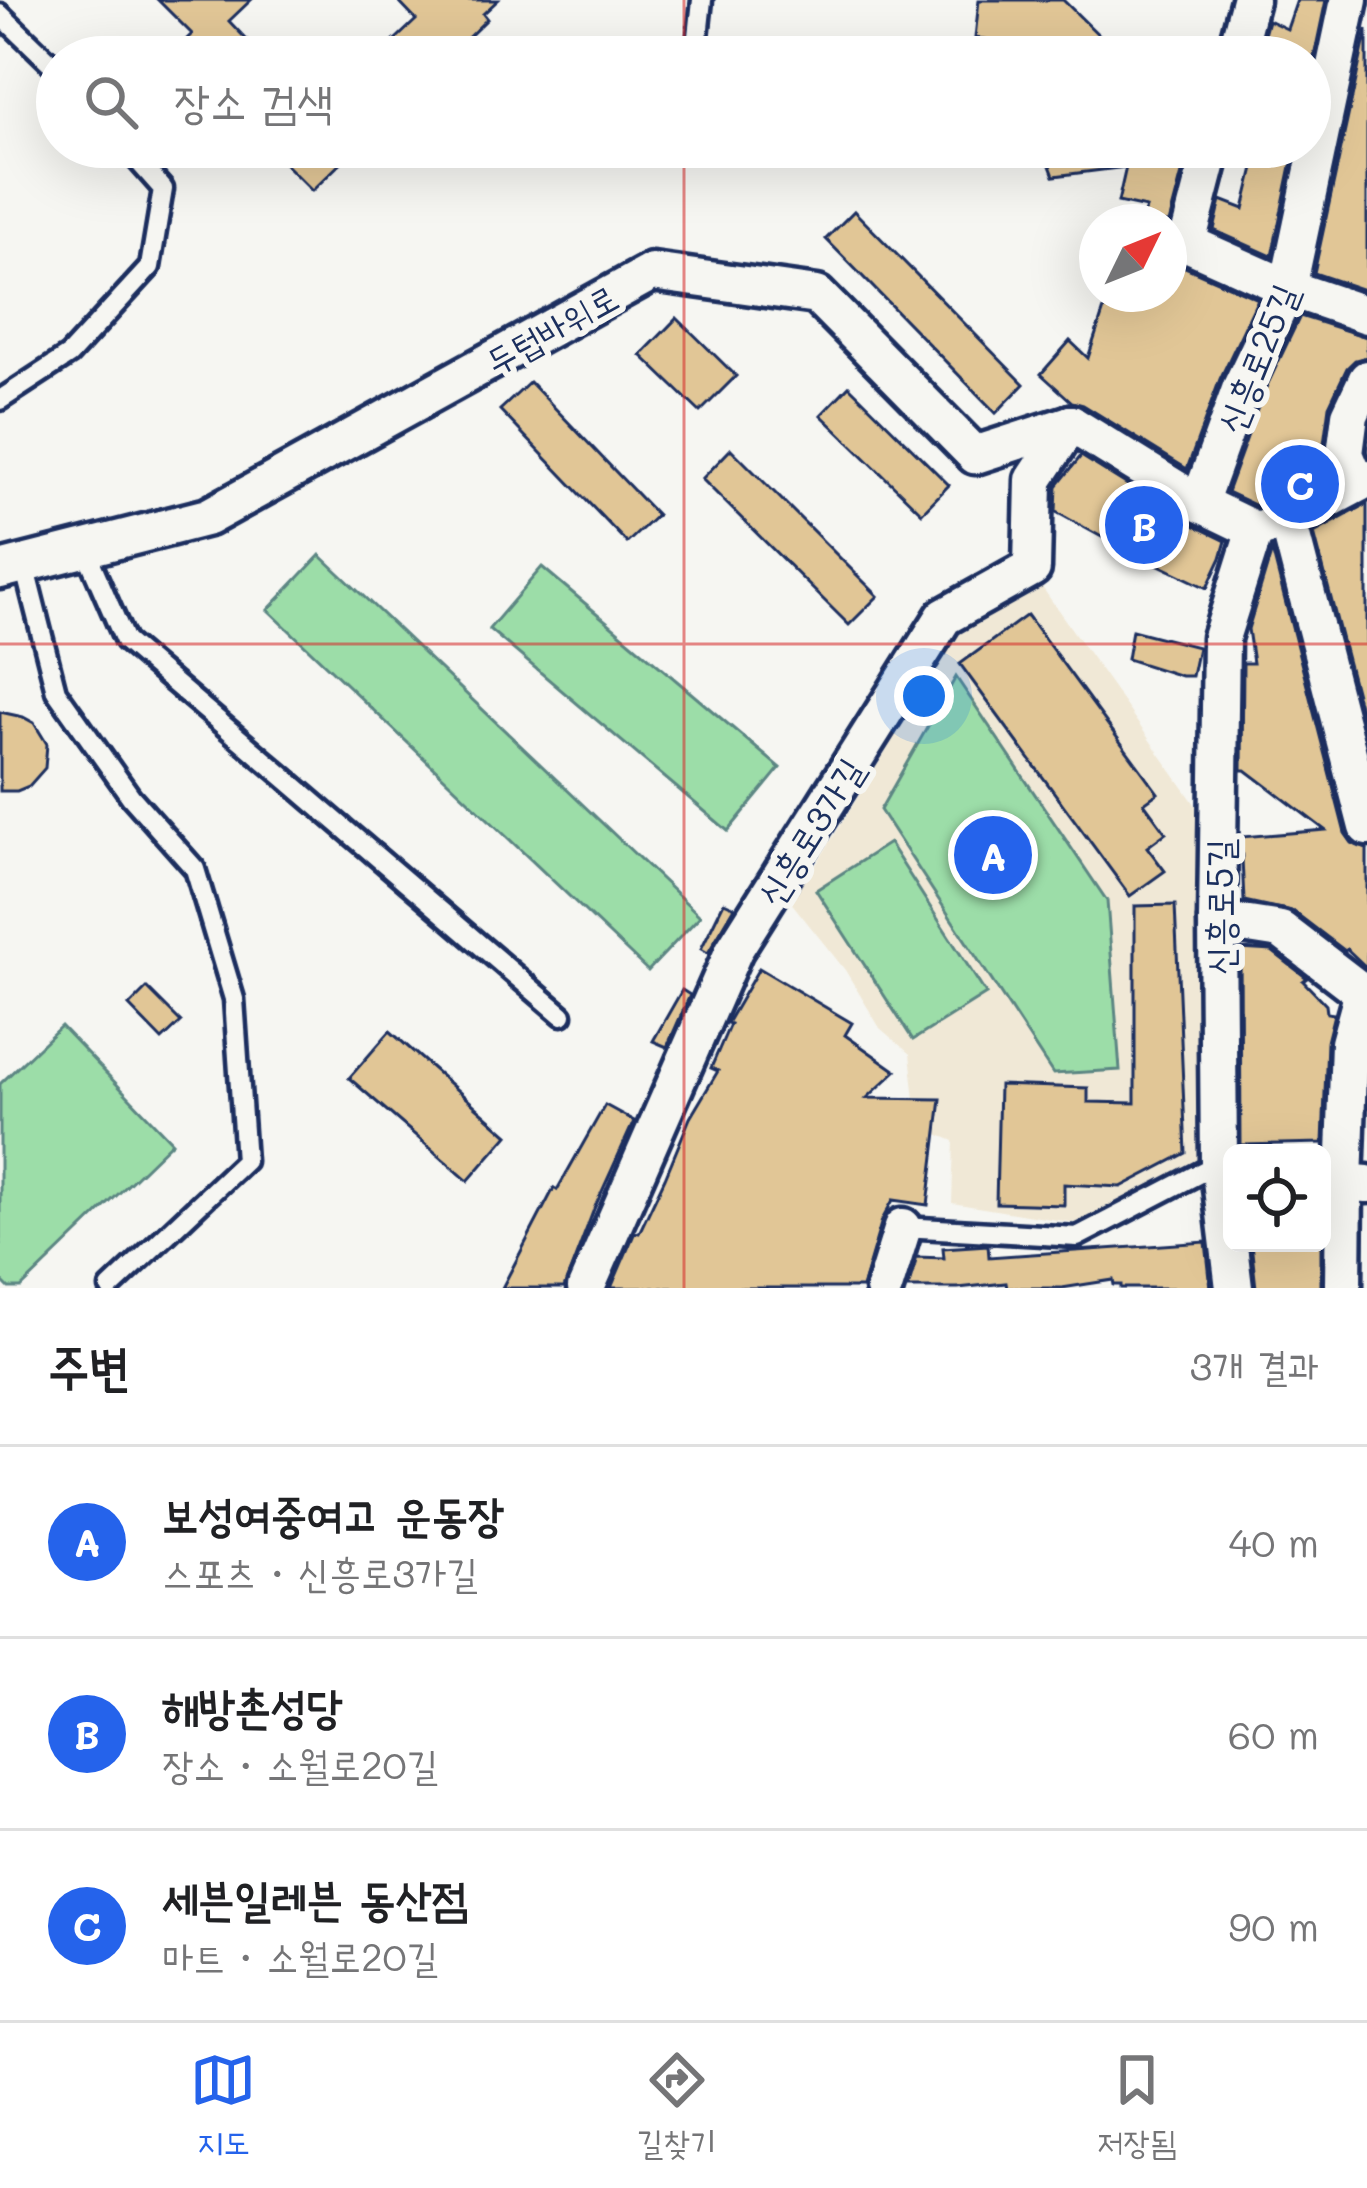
<!DOCTYPE html>
<html lang="ko">
<head>
<meta charset="utf-8">
<style>
  :root { --surface:#fff; --page:#f6f6f6; --text:#202124; --muted:#757577; --line:#e0e0e0; --accent:#2563eb }
  body { margin:0; font-family:Mali,"Poor Story",sans-serif; background:var(--page); color:var(--text) }
  .controls { position:absolute; right:36px; bottom:36px; display:grid; overflow:hidden; border-radius:18px; box-shadow:0 12px 48px #0002 }
  .controls button { width:108px; height:108px; display:grid; place-items:center; padding:0; border:0; border-bottom:3px solid var(--line); background:var(--surface); color:var(--text); font:60px sans-serif }
  .compass { position:absolute; left:1079px; top:204px; width:108px; height:108px; border-radius:50%; background:var(--surface); box-shadow:0 12px 48px #0002; rotate:47deg }
  .you { position:absolute; left:924px; top:696px; width:42px; height:42px; margin:-30px; border:9px solid #fff; border-radius:50%; background:#1a73e8; box-shadow:0 0 0 18px #1a73e833 }
  .badge { display:grid; place-items:center; width:78px; height:78px; border-radius:50%; background:var(--accent); color:#fff; font-size:39px; font-weight:700 }
  .pin { position:absolute; translate:-50% -50%; border:6px solid #fff; box-shadow:0 3px 12px #0006 }
  .list { margin:0; padding:0; list-style:none }
  h2 { display:flex; justify-content:space-between; align-items:center; height:156px; margin:0; padding:0 48px; font-size:51px }
  h2 small { font-size:39px; font-weight:400; color:var(--muted) }
  .list li { display:grid; grid-template-columns:78px 1fr auto; gap:36px; align-items:center; box-sizing:border-box; height:192px; padding:0 48px; border-top:3px solid var(--line) }
  .list b { display:block; font-size:45px; white-space:nowrap }
  .list p { margin:0; font-size:39px; white-space:nowrap; color:var(--muted) }
  .list em { font-size:39px; font-style:normal; color:var(--muted) }
  .icon { flex:none; width:66px; height:66px; fill:none; stroke:currentColor; stroke-width:2; stroke-linecap:round; stroke-linejoin:round }
  .map { position:relative; flex:none; width:1367px; height:1288px; overflow:hidden }
  .search { position:absolute; background:var(--surface); box-shadow:0 12px 48px #0002; left:36px; right:36px; top:36px; height:132px; display:flex; align-items:center; gap:30px; box-sizing:border-box; padding:0 42px; border-radius:66px; color:var(--muted); font-size:45px }
  .sheet { height:732px; background:var(--surface) }
  nav { display:flex; justify-content:space-around; align-items:center; box-sizing:border-box; height:168px; border-top:3px solid var(--line); background:var(--surface); font-size:33px; color:var(--muted) }
  nav a { display:grid; justify-items:center; gap:6px }
  nav .on { color:var(--accent) }
  .map>svg:first-child { display:block }
</style>
</head>
<body>
<div class="map">
<svg width="1367" height="1288" viewBox="0 0 1367 1288">
  <rect width="100%" height="100%" fill="#f6f6f2"/>
  <filter id="ink" filterUnits="userSpaceOnUse"><feTurbulence type="fractalNoise" baseFrequency=".00833" numOctaves="2"/><feDisplacementMap in="SourceGraphic" scale="24" xChannelSelector="R" yChannelSelector="G"/><feConvolveMatrix kernelMatrix="1 2 1 2 8 2 1 2 1" color-interpolation-filters="sRGB"/></filter>
  <g filter="url(#ink)">
    <!-- built -->
    <polygon fill="#f0e8d6" points="1032,573 1197,807 1213,1151 1211,1168 1088,1225 952,1203 954,1141 918,1126 910,1054 880,1028 845,970 790,901 814,868 969,617"/>
    <!-- green -->
    <g fill="#9cdda8" stroke="#5c8683" stroke-width="3">
      <polygon points="320,555 700,916 648,971 268,610"/>
      <polygon points="542,567 780,768 728,831 489,629"/>
      <polygon points="956,677 1107,901 1120,1070 1053,1074 880,810"/>
      <polygon points="889,843 986,994 913,1040 816,890"/>
      <polygon points="61,1026 172,1142 21,1288 9,1288 0,1279 0,1084"/>
    </g>
    <!-- building -->
    <g fill="#e1c696" stroke="#1b2f5e" stroke-width="3">
      <polygon points="158,0 251,0 229,21 263,57 168,57 192,34"/>
      <polygon points="397,0 498,0 483,14 487,19 448,57 377,57 416,20"/>
      <polygon points="979,0 1063,0 1119,55 975,38"/>
      <polygon points="1297,0 1326,0 1310,76 1310,57 1268,57 1259,53 1268,20 1287,29"/>
      <polygon points="1367,29 1367,291 1314,273"/>
      <polygon points="268,147 357,147 312,191"/>
      <polygon points="1043,147 1189,147 1169,223 1141,222 1146,208 1118,202 1126,167 1054,176"/>
      <polygon points="1259,147 1295,147 1272,256 1214,230 1221,200 1244,209"/>
      <polygon points="854,211 1024,384 996,413 826,239"/>
      <polygon points="1169,256 1178,264 1258,299 1220,379 1187,469 1083,405 1072,402 1041,374 1070,341 1088,358 1109,294 1169,294"/>
      <polygon points="1300,316 1367,337 1367,357 1355,360 1347,368 1329,406 1323,451 1329,474 1280,500 1257,506 1227,492 1262,396"/>
      <polygon points="677,318 736,376 700,412 641,355"/>
      <polygon points="530,382 657,515 627,543 500,410"/>
      <polygon points="849,386 949,485 922,513 821,415"/>
      <polygon points="731,449 878,596 849,625 702,479"/>
      <polygon points="1081,456 1187,522 1226,541 1221,558 1207,588 1109,541 1056,512 1057,486"/>
      <polygon points="1367,504 1367,737 1314,533"/>
      <polygon points="1272,550 1345,833 1352,843 1367,849 1367,968 1347,949 1345,951 1294,912 1244,901 1241,837 1325,830 1246,770 1242,770 1243,663 1253,663 1248,629"/>
      <polygon points="1027,615 1158,793 1144,803 1166,833 1147,847 1165,871 1130,896 960,664"/>
      <polygon points="1132,630 1198,647 1192,676 1181,676 1127,659"/>
      <polygon points="0,712 23,717 34,723 47,744 45,768 29,786 17,791 0,791"/>
      <polygon points="724,902 735,907 708,953 701,949"/>
      <polygon points="1175,905 1186,1153 1121,1187 1064,1184 1064,1205 996,1203 999,1085 1088,1088 1088,1102 1135,1103 1135,906"/>
      <polygon points="1240,949 1272,951 1307,978 1303,981 1326,1005 1327,1013 1334,1014 1327,1042 1323,1143 1241,1145"/>
      <polygon points="759,968 852,1023 845,1035 896,1071 867,1098 941,1099 928,1205 893,1200 882,1220 862,1288 611,1288 635,1232 639,1233 665,1178 690,1118 718,1071 711,1068 730,1024 727,1023"/>
      <polygon points="147,988 181,1022 162,1040 129,1006"/>
      <polygon points="682,990 690,995 667,1047 653,1041"/>
      <polygon points="390,1031 508,1135 468,1181 349,1078"/>
      <polygon points="605,1105 634,1121 594,1209 564,1288 502,1288 554,1188 557,1190"/>
      <polygon points="1206,1242 1211,1288 1121,1288 1121,1285 1114,1285 1113,1280 1062,1288 1007,1288 1006,1283 958,1288 908,1288 917,1257 944,1258 943,1248 988,1245 989,1257"/>
      <polygon points="1251,1243 1321,1243 1321,1288 1256,1288"/>
    </g>
    <g fill="none" stroke-linecap="round" stroke-linejoin="round">
      <defs>
        <g id="service">
          <polyline points="0,14 57,69"/>
          <polyline points="697,46 702,0"/>
          <polyline points="0,400 69,355 150,267 163,189 126,147"/>
          <polyline points="85,549 125,641 562,1015"/>
          <polyline points="24,565 56,691 131,797 195,869 234,999 245,1161 110,1288"/>
          <polyline points="903,1227 1077,1237 1219,1163"/>
        </g>
        <g id="minor">
          <polyline points="1235,57 1250,0"/>
          <polyline points="1212,147 1187,243 1288,288 1367,315"/>
          <polyline points="1071,424 1199,503 1255,530 1288,521 1367,479"/>
          <polyline points="1357,483 1345,454 1350,415 1367,379"/>
          <polyline points="1199,503 1241,387 1288,288 1349,0"/>
          <polyline points="1288,521 1367,827"/>
          <polyline points="0,570 208,517 652,272 817,295 975,455 1071,424"/>
          <polyline points="1217,920 1281,930 1367,996"/>
          <polyline points="1363,992 1349,1043 1344,1182 1367,1184"/>
          <polyline points="586,1288 734,950 944,617 1032,568 1034,480 1071,424"/>
          <polyline points="884,1288 903,1227"/>
          <polyline points="1234,1288 1219,1163 1217,920 1221,638 1255,530"/>
          <polyline points="1343,1288 1344,1182"/>
        </g>
      </defs>
      <!-- service casing -->
      <use href="#service" stroke="#1b2f5e" stroke-width="27"/>
      <!-- minor casing -->
      <use href="#minor" stroke="#1b2f5e" stroke-width="45"/>
      <!-- service -->
      <use href="#service" stroke="#f6f6f2" stroke-width="18"/>
      <!-- minor -->
      <use href="#minor" stroke="#f6f6f2" stroke-width="36"/>
    </g>
  </g>
  <!-- grid -->
  <path fill="none" stroke="#d62828" stroke-width="3" stroke-opacity="0.55" d="M684,0V57M684,147V1288M0,644H1367"/>
  <g text-anchor="middle" dominant-baseline="central" stroke-width="12" stroke-linejoin="round" paint-order="stroke">
    <!-- street labels -->
    <g font-size="36" fill="#1b2f5e" stroke="#f6f6f2">
      <text transform="translate(551 328) rotate(-29)">두텁바위로</text>
      <text transform="translate(1256 358) rotate(-68)">신흥로25길</text>
      <text transform="translate(809 831) rotate(-58)">신흥로3가길</text>
      <text transform="translate(1218 907) rotate(-90)">신흥로5길</text>
    </g>
  </g>
</svg>
<div class="controls">
<button><svg class="icon" aria-label="locate" viewBox="0 0 24 24"><circle cx="12" cy="12" r="6"/><path d="M12 2v4M12 18v4M2 12h4M18 12h4"/></svg></button>
</div>
<svg class="compass" viewBox="-18 -18 36 36"><path d="M0-13l5 13h-10z" fill="#e53935"/><path d="M0 13l5-13h-10z" fill="#757577"/></svg>
<div class="you"></div>
<div class="pin badge" style="left:993px;top:855px">A</div>
<div class="pin badge" style="left:1144px;top:525px">B</div>
<div class="pin badge" style="left:1300px;top:484px">C</div>
<div class="search"><svg class="icon" aria-label="search" viewBox="0 0 24 24"><circle cx="10" cy="10" r="6"/><path d="M15 15l6 6"/></svg>장소 검색</div>
</div>
<section class="sheet">
<h2>주변<small>3개 결과</small></h2>
<ul class="list">
<li><span class="badge">A</span><div><b>보성여중여고 운동장</b><p>스포츠 · 신흥로3가길</p></div><em>40 m</em></li>
<li><span class="badge">B</span><div><b>해방촌성당</b><p>장소 · 소월로20길</p></div><em>60 m</em></li>
<li><span class="badge">C</span><div><b>세븐일레븐 동산점</b><p>마트 · 소월로20길</p></div><em>90 m</em></li>
</ul>
</section>
<nav>
<a class="on"><svg class="icon" aria-label="map" viewBox="0 0 24 24"><path d="M3 6l6-2 6 2 6-2v14l-6 2-6-2-6 2zM9 4v14M15 6v14"/></svg>지도</a>
<a><svg class="icon" aria-label="directions" viewBox="0 0 24 24"><path d="M12 3l9 9-9 9-9-9zM9 14v-3h6M13 9l2 2-2 2"/></svg>길찾기</a>
<a><svg class="icon" aria-label="saved" viewBox="0 0 24 24"><path d="M7 4h10v16l-5-4-5 4z"/></svg>저장됨</a>
</nav>
</body>
</html>
